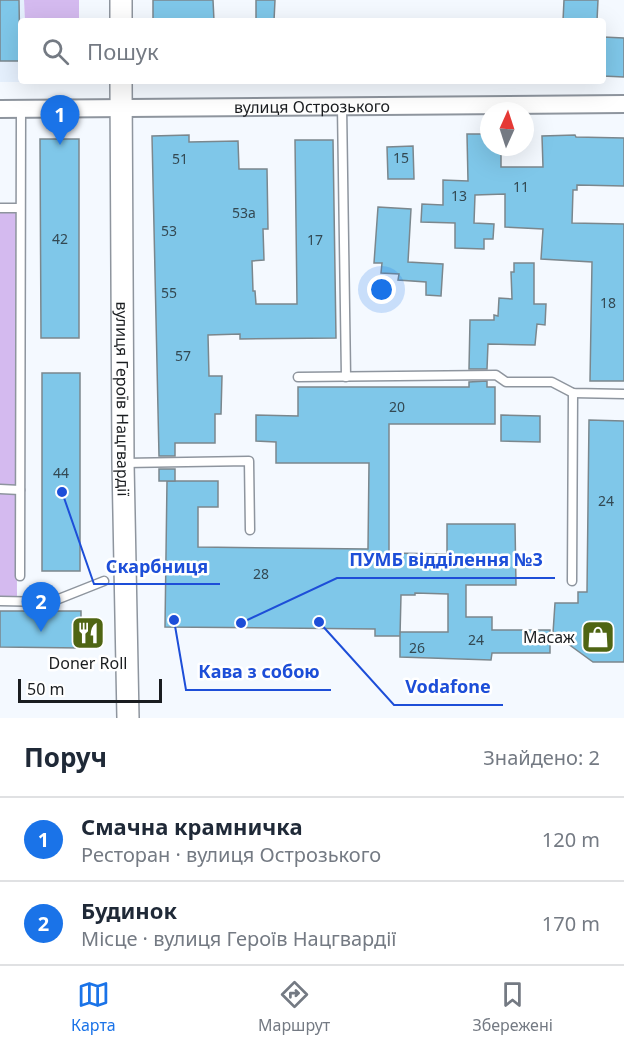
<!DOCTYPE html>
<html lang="uk">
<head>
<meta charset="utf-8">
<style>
  :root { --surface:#fff; --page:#f2f2f3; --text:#1f2937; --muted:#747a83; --line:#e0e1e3; --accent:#1a73e8 }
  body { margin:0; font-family:"Noto Sans",sans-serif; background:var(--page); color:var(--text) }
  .compass { position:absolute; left:480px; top:102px; width:54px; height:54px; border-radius:50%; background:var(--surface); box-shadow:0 6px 24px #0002; rotate:3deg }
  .scale { position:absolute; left:18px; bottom:15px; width:144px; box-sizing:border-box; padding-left:6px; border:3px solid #1a1d20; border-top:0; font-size:16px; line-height:21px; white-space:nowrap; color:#1a1d20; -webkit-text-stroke:4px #fff; paint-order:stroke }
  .you { position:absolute; left:382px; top:290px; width:21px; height:21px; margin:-15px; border:4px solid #fff; border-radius:50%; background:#1a73e8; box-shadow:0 0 0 9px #1a73e833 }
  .badge { display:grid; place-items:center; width:39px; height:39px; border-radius:50%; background:var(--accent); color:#fff; font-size:20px; font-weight:700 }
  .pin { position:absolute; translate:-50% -50px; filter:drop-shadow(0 2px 3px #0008) }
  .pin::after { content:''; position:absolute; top:32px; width:21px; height:18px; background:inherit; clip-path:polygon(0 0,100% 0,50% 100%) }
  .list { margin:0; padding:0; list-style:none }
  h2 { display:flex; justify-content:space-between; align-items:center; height:78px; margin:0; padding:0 24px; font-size:26px }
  h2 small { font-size:20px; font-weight:400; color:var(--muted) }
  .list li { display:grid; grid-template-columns:39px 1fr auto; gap:18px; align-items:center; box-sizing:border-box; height:84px; padding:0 24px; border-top:2px solid var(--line) }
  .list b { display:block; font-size:22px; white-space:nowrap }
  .list p { margin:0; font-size:20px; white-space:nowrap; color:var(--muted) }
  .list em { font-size:20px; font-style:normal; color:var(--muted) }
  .icon { flex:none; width:33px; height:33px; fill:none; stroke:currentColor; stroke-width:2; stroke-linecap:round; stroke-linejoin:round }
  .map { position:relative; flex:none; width:624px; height:718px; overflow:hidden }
  .search { position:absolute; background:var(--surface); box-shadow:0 6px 24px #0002; left:18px; right:18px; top:18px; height:66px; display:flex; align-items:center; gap:15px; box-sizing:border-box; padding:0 21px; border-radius:6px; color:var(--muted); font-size:22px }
  .sheet { height:246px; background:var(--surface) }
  nav { display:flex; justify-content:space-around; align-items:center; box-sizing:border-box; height:84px; border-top:2px solid var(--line); background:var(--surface); font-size:16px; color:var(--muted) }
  nav a { display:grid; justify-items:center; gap:3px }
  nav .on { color:var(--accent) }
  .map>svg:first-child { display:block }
</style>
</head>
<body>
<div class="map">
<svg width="624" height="718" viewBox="0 0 624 718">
  <rect width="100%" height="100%" fill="#f4f9ff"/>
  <!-- built -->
  <polygon fill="#e5f0fd" points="0,0 24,0 25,21 21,21 21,81 27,82 0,82"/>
  <!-- green -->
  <g fill="#d4baef">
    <polygon points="24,0 79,0 79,21 25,21"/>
    <polygon points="0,208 16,208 17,602 0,601"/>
  </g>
  <!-- building -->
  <g fill="#7fc7e9" stroke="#7b878d" stroke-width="1.5">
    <polygon points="0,0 19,0 20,61 0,61"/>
    <polygon points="153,0 213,0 214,21 153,21"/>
    <polygon points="256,0 275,0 274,21 256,21"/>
    <polygon points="564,0 598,0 597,21 563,21"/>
    <polygon points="603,37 624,38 624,77 603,76"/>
    <polygon points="467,134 489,134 489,147 501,147 501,167 543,167 542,136 575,135 576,137 624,138 624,186 577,185 577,190 573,190 572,223 624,224 624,381 590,381 592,262 541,259 543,229 505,227 505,194 475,195 474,223 494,224 493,239 484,239 484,249 455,248 455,223 421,222 422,204 443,205 443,180 468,181"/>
    <polygon points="189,135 189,142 238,141 239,169 267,169 268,229 263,229 264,260 252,261 253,291 255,291 256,304 297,304 295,140 333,140 336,338 240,339 240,334 208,335 209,376 222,376 221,414 215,414 215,443 175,443 175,456 159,456 152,136"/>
    <polygon points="40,139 79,139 79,338 41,338"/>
    <polygon points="413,146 414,179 388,179 387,147"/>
    <polygon points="378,207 411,209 408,262 443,264 441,296 426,295 426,282 398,280 399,274 381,273 382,263 374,263"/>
    <polygon points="514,263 534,263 534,304 546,304 545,325 537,324 535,345 488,344 487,369 469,369 470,320 494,320 494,315 498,316 499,298 512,299 511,272 514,272"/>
    <rect x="42" y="373" width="38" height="198"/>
    <polygon points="487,381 487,387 495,387 495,424 389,424 389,553 447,554 447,524 515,524 516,585 466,585 466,617 492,617 492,630 550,630 550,653 492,653 491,660 400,657 400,632 448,632 448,594 415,593 415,595 401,595 400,636 375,636 375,629 165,627 167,481 218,481 218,507 198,507 198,547 368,549 369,463 276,463 276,442 256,441 256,415 298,416 298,387 469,387 469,382"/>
    <polygon points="501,415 540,416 540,442 501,441"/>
    <polygon points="589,420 624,421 624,662 593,662 553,633 555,603 578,603 578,592 587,592"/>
    <rect x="159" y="469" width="16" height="12"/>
    <polygon points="0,611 81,611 81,622 93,623 93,641 81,641 81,648 0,647"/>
  </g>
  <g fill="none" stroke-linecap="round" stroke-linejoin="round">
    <defs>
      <g id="service">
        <polyline points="342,106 346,377"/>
        <polyline points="0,208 20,208"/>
        <polyline points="298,377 496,375 506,382 552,382 573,393 624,394"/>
        <polyline points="124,463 249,461 250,530"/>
        <polyline points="0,489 20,490"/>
        <polyline points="20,576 21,108"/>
        <polyline points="572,581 573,393"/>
        <polyline points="0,601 51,602 104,581"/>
      </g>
      <g id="minor">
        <path id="s1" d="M0,109L624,104"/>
      </g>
      <g id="tertiary">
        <polyline points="121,21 121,0"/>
        <path id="s2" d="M121,81L123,463L128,718"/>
      </g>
    </defs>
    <!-- service casing -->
    <use href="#service" stroke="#8e959e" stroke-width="11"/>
    <!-- minor casing -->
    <use href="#minor" stroke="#8e959e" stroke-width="20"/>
    <!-- tertiary casing -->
    <use href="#tertiary" stroke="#8e959e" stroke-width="24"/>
    <!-- service -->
    <use href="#service" stroke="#fff" stroke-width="8"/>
    <!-- minor -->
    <use href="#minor" stroke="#fff" stroke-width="16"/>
    <!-- tertiary -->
    <use href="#tertiary" stroke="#fff" stroke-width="21"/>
  </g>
  <!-- icons -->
  <defs>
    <symbol id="restaurant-square" viewBox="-11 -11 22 22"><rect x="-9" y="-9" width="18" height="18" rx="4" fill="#4f6513" stroke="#fff"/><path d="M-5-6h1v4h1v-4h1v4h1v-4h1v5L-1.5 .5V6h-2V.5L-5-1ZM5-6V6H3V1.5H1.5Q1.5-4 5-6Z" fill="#fff"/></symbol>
    <symbol id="shop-square" viewBox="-11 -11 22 22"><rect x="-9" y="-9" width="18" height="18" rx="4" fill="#4f6513" stroke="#fff"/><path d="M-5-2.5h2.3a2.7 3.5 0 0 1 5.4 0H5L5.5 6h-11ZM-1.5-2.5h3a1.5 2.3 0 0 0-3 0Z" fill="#fff"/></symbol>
  </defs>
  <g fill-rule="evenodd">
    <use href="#restaurant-square" x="69" y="614" width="38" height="38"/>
    <use href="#shop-square" x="579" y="618" width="38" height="38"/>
  </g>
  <g text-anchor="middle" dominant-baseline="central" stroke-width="5" stroke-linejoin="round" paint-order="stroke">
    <!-- number labels -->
    <g font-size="14" fill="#334852">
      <text x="401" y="157">15</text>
      <text x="180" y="158">51</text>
      <text x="521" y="186">11</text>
      <text x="459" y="195">13</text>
      <text x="244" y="212">53а</text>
      <text x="169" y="230">53</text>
      <text x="60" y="238">42</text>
      <text x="315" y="239">17</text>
      <text x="169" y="292">55</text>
      <text x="608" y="302">18</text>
      <text x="183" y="355">57</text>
      <text x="397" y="406">20</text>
      <text x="61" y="472">44</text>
      <text x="606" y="500">24</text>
      <text x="261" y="573">28</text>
      <text x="476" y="639">24</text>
      <text x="417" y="647">26</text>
    </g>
    <!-- street labels -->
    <g font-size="16" fill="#1a1d20" stroke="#fff">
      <text stroke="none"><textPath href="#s1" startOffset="312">вулиця Острозького</textPath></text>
      <text stroke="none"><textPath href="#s2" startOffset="318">вулиця Героїв Нацгвардії</textPath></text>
    </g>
    <!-- poi labels -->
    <g font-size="16" fill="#1a1d20" stroke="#fff" text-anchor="end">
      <text x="575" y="637">Масаж</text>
      <text x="88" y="663" text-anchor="middle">Doner Roll</text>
    </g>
  </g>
  <!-- callouts -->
  <path fill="none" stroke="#1d4ed8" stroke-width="2" d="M241 623L337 578H555M62 492L94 584H220M174 620L186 690H331M319 622L394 705H503"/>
  <g fill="#1d4ed8" stroke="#fff" stroke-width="2">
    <circle cx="241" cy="623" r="6"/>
    <circle cx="62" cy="492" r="6"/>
    <circle cx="174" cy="620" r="6"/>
    <circle cx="319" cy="622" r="6"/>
  </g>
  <g font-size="18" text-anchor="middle" font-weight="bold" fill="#1d4ed8" stroke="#fff" stroke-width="5" stroke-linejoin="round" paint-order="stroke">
    <text x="446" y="566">ПУМБ відділення №3</text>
    <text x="157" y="573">Скарбниця</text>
    <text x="259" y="678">Кава з собою</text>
    <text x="448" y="693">Vodafone</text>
  </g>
</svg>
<svg class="compass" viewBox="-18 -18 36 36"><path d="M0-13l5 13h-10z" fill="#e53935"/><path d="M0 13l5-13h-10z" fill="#747a83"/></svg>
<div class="scale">50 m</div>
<div class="you"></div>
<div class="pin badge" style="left:60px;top:145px">1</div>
<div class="pin badge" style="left:41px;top:632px">2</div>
<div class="search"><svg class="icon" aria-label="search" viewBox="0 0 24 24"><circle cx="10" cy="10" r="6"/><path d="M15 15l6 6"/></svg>Пошук</div>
</div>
<section class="sheet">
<h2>Поруч<small>Знайдено: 2</small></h2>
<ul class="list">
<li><span class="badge">1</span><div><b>Смачна крамничка</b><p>Ресторан · вулиця Острозького</p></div><em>120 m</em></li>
<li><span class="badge">2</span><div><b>Будинок</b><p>Місце · вулиця Героїв Нацгвардії</p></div><em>170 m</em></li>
</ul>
</section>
<nav>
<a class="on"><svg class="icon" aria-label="map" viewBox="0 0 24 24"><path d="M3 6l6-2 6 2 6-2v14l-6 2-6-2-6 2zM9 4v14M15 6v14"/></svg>Карта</a>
<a><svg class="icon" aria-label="directions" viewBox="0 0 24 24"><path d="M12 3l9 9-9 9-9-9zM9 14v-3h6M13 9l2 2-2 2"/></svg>Маршрут</a>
<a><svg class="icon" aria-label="saved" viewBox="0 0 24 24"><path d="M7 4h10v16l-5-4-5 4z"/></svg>Збережені</a>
</nav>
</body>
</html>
